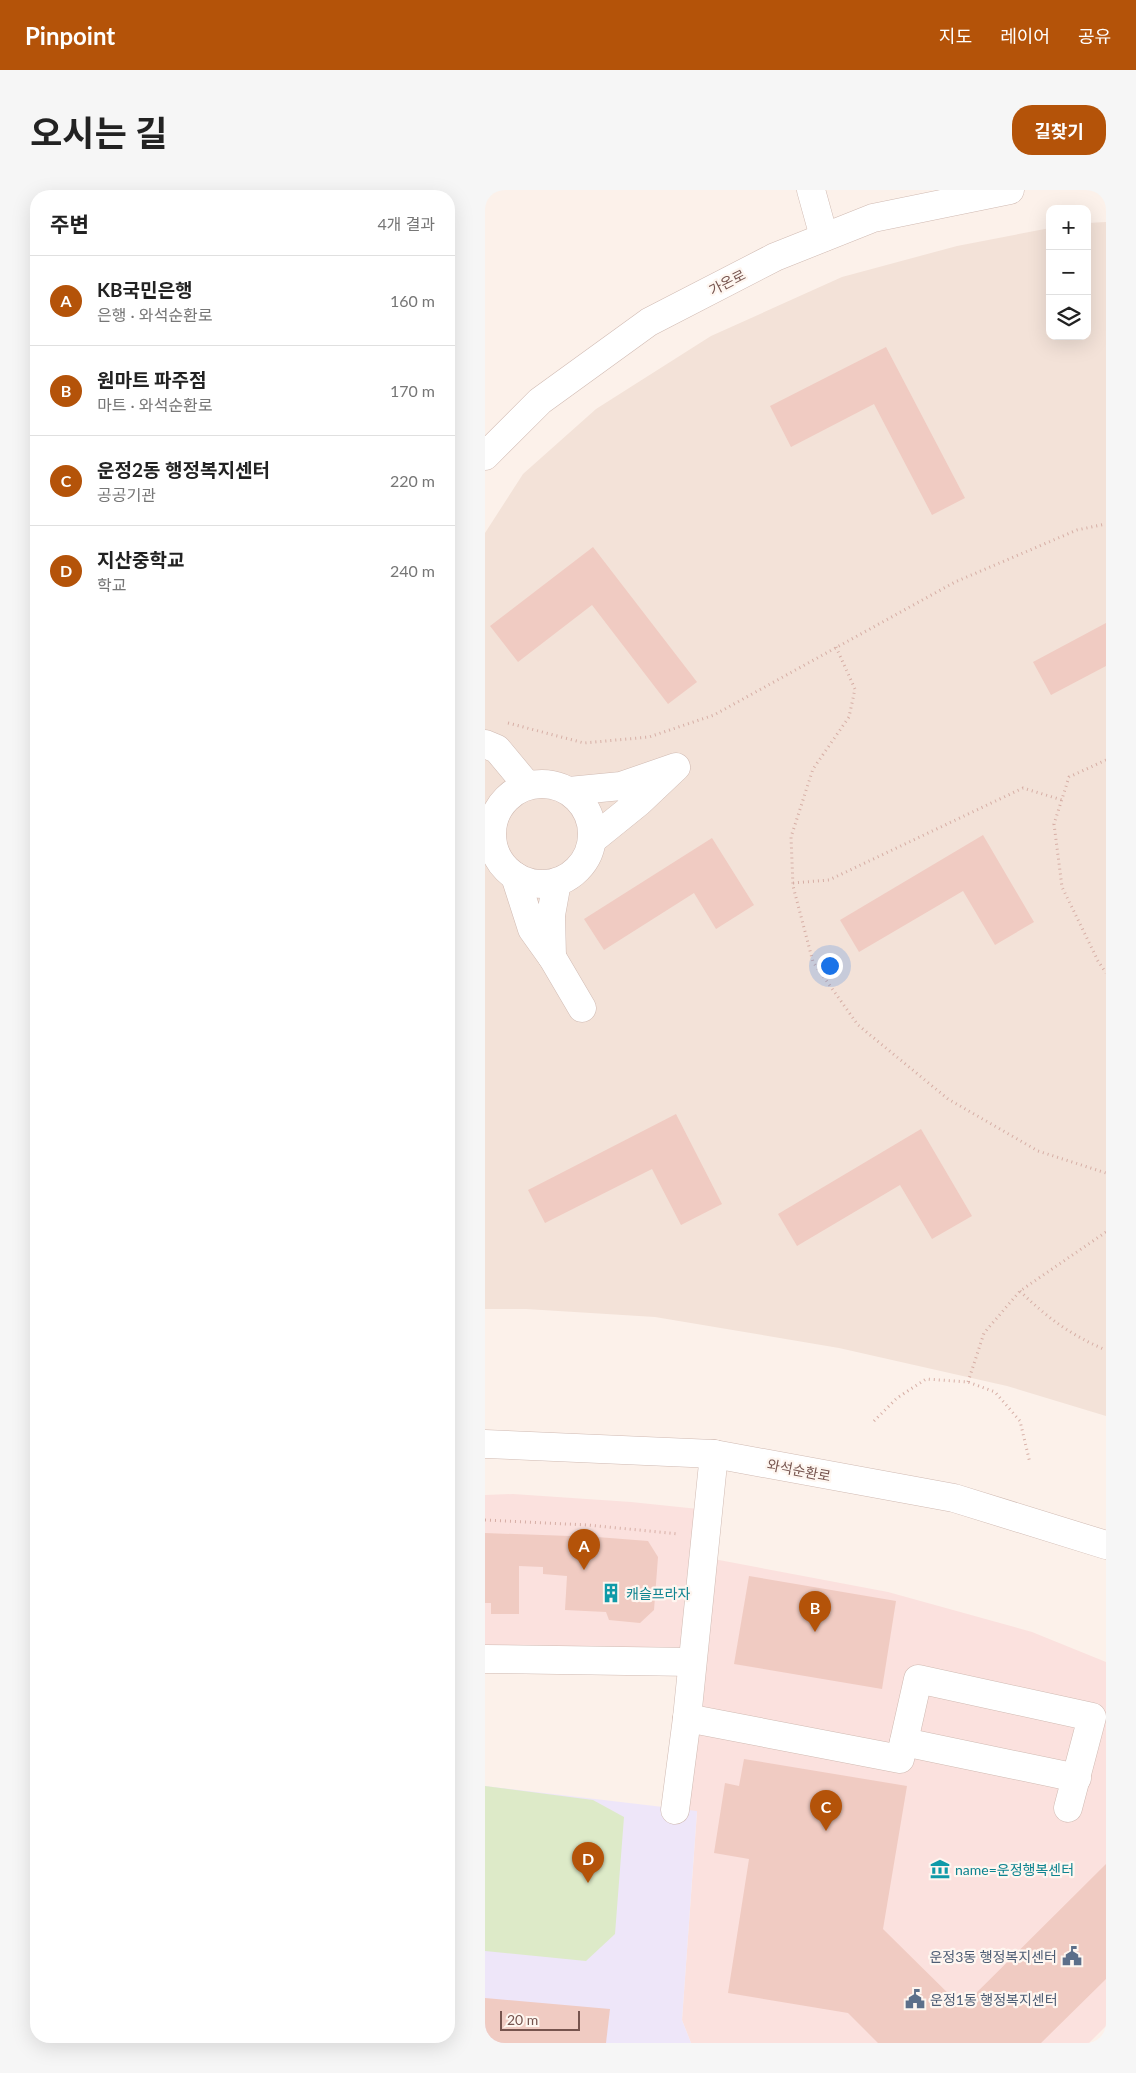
<!DOCTYPE html>
<html lang="ko">
<head>
<meta charset="utf-8">
<style>
  :root { --surface:#fff; --page:#f6f6f6; --text:#222; --muted:#767676; --line:#e0e0e0; --accent:#b45309 }
  body { margin:0; font-family:Lato,"Noto Sans KR",sans-serif; background:var(--page); color:var(--text) }
  .controls { position:absolute; right:15px; top:15px; display:grid; overflow:hidden; border-radius:10px; box-shadow:0 5px 20px #0002 }
  .controls button { width:45px; height:45px; display:grid; place-items:center; padding:0; border:0; border-bottom:1px solid var(--line); background:var(--surface); color:var(--text); font:25px sans-serif }
  .scale { position:absolute; left:15px; bottom:12px; width:80px; box-sizing:border-box; padding-left:5px; border:2px solid #76544e; border-top:0; font-size:14px; line-height:18px; white-space:nowrap; color:#76544e; -webkit-text-stroke:4px #fef6f0; paint-order:stroke }
  .you { position:absolute; left:344px; top:775px; width:18px; height:18px; margin:-12px; border:4px solid #fff; border-radius:50%; background:#1a73e8; box-shadow:0 0 0 8px #1a73e833 }
  .badge { display:grid; place-items:center; width:32px; height:32px; border-radius:50%; background:var(--accent); color:#fff; font-size:16px; font-weight:700 }
  .pin { position:absolute; translate:-50% -41px; filter:drop-shadow(0 1px 2px #0008) }
  .pin::after { content:''; position:absolute; top:26px; width:18px; height:15px; background:inherit; clip-path:polygon(0 0,100% 0,50% 100%) }
  .list { margin:0; padding:0; list-style:none }
  h2 { display:flex; justify-content:space-between; align-items:center; height:65px; margin:0; padding:0 20px; font-size:21px }
  h2 small { font-size:16px; font-weight:400; color:var(--muted) }
  .list li { display:grid; grid-template-columns:32px 1fr auto; gap:15px; align-items:center; box-sizing:border-box; height:90px; padding:0 20px; border-top:1px solid var(--line) }
  .list b { display:block; font-size:19px; white-space:nowrap }
  .list p { margin:0; font-size:16px; white-space:nowrap; color:var(--muted) }
  .list em { font-size:16px; font-style:normal; color:var(--muted) }
  .icon { flex:none; width:28px; height:28px; fill:none; stroke:currentColor; stroke-width:2; stroke-linecap:round; stroke-linejoin:round }
  .map { position:relative; flex:none; width:621px; height:1853px; overflow:hidden; border-radius:20px }
  header { display:flex; align-items:center; gap:30px; box-sizing:border-box; height:70px; padding:0 25px; background:var(--accent); color:#fff }
  header strong { font-size:24px }
  nav { display:flex; gap:28px; margin-inline-start:auto; font-size:18px }
  .intro { display:flex; align-items:center; justify-content:space-between; box-sizing:border-box; height:120px; padding:0 30px }
  h1 { margin:0; font-size:35px }
  .button { padding:12px 22px; border-radius:20px; background:var(--accent); color:#fff; font-size:18px; font-weight:700 }
  main { display:flex; gap:30px; padding:0 30px }
  aside { flex:1; background:var(--surface); border-radius:20px; box-shadow:0 5px 20px #0002 }
  .map>svg:first-child { display:block }
</style>
</head>
<body>
<header>
<strong>Pinpoint</strong>
<nav><a>지도</a><a>레이어</a><a>공유</a></nav>
</header>
<div class="intro"><h1>오시는 길</h1><a class="button">길찾기</a></div>
<main>
<aside>
<h2>주변<small>4개 결과</small></h2>
<ul class="list">
<li><span class="badge">A</span><div><b>KB국민은행</b><p>은행 · 와석순환로</p></div><em>160 m</em></li>
<li><span class="badge">B</span><div><b>원마트 파주점</b><p>마트 · 와석순환로</p></div><em>170 m</em></li>
<li><span class="badge">C</span><div><b>운정2동 행정복지센터</b><p>공공기관</p></div><em>220 m</em></li>
<li><span class="badge">D</span><div><b>지산중학교</b><p>학교</p></div><em>240 m</em></li>
</ul>
</aside>
<div class="map">
<svg width="621" height="1853" viewBox="0 0 621 1853">
  <rect width="100%" height="100%" fill="#fcf1ea"/>
  <!-- residential -->
  <polygon fill="#f3e2d8" points="621,32 621,1226 522,1196 354,1158 170,1127 41,1119 0,1119 0,343 38,284 111,219 226,146 357,87 472,56 565,38 565,146 602,146 602,33"/>
  <!-- commercial -->
  <polygon fill="#fbe1de" points="28,1304 146,1312 223,1320 218,1367 403,1402 547,1442 621,1472 621,1836 604,1853 206,1853 197,1830 212,1622 190,1620 207,1472 0,1469 0,1305"/>
  <!-- education -->
  <polygon fill="#eee6f9" points="0,1596 212,1621 197,1830 206,1853 0,1853"/>
  <!-- green -->
  <polygon fill="#ddeac8" points="0,1596 108,1610 139,1627 130,1744 101,1771 0,1761"/>
  <!-- building -->
  <g fill="#f0cbc2">
    <polygon points="401,157 480,308 447,325 389,214 306,257 285,216"/>
    <polygon points="108,357 212,492 183,514 107,415 33,472 5,436"/>
    <polygon points="621,433 621,476 566,505 548,472"/>
    <polygon points="498,645 549,732 510,755 478,701 374,762 355,730"/>
    <polygon points="227,648 269,715 231,739 209,703 119,760 99,729"/>
    <polygon points="191,924 237,1014 196,1035 167,979 60,1033 43,1000"/>
    <polygon points="436,939 487,1026 447,1049 415,995 312,1056 293,1024"/>
    <polygon points="0,1343 112,1347 163,1351 173,1367 169,1420 155,1433 124,1430 121,1422 80,1420 82,1386 58,1384 58,1377 34,1376 34,1424 6,1424 6,1413 0,1413"/>
    <polygon points="264,1386 411,1411 397,1499 249,1474"/>
    <polygon points="259,1569 422,1596 398,1739 477,1817 621,1674 621,1789 556,1853 393,1853 363,1823 243,1803 264,1669 229,1663 240,1593 254,1596"/>
    <polygon points="0,1808 125,1819 121,1853 0,1853"/>
  </g>
  <g fill="none" stroke-linecap="round" stroke-linejoin="round">
    <defs>
      <g id="minor">
        <polyline points="326,0 339,47"/>
        <polyline points="0,266 55,211 164,132 290,67 388,28 525,0"/>
        <polyline points="0,554 12,559 42,595"/>
        <circle cx="57" cy="644" r="50"/>
        <polyline points="84,601 136,596 191,577 154,612 107,650"/>
        <polyline points="30,686 47,739 67,767 66,725 72,692"/>
        <polyline points="67,767 97,818"/>
        <polyline points="0,1254 229,1264 469,1308 621,1355"/>
        <polyline points="0,1469 207,1472"/>
        <polyline points="202,1528 415,1569 433,1489 607,1527 583,1618"/>
        <polyline points="419,1552 592,1588"/>
        <polyline points="190,1620 202,1528 229,1264"/>
      </g>
    </defs>
    <!-- minor casing -->
    <use href="#minor" stroke="#d0bab2" stroke-width="29"/>
    <!-- path -->
    <g stroke="#d6aea5" stroke-width="3" stroke-dasharray="1 4" stroke-linecap="butt">
      <polyline points="351,457 370,499 364,527 328,579 306,647 308,696 328,772 373,835 463,909 553,961 621,983"/>
      <polyline points="23,533 99,553 164,547 229,525 470,392 592,340 621,334"/>
      <polyline points="621,570 584,587 569,634 577,697 613,771 621,783"/>
      <polyline points="308,693 344,690 538,598 577,610"/>
      <path d="M535,1101C561,1127 587,1146 621,1160"/>
      <polyline points="483,1192 499,1143 535,1101 621,1042"/>
      <polyline points="389,1231 412,1208 441,1189 483,1192 510,1202 535,1231 545,1273"/>
      <polyline points="0,1330 103,1335 194,1344"/>
    </g>
    <!-- minor -->
    <use href="#minor" stroke="#fff" stroke-width="28"/>
  </g>
  <!-- icons -->
  <defs>
    <symbol id="building-bare" viewBox="-9 -9 18 18"><path d="M-4-6H4V6H1V3H-1V6H-4ZM-2.5-4.3h1.7v1.8h-1.7ZM.8-4.3h1.7v1.8H.8ZM-2.5-1h1.7V.8h-1.7ZM.8-1h1.7V.8H.8Z" fill="#0f9aa8" stroke="#fef6f0" stroke-width="2.5" paint-order="stroke"/></symbol>
    <symbol id="museum-bare" viewBox="-9 -9 18 18"><path d="M0-6L6-3V-2H-6V-3ZM-5-1h2V3h-2ZM-1-1h2V3h-2ZM3-1h2V3H3ZM-6 4H6V6H-6Z" fill="#0f9aa8" stroke="#fef6f0" stroke-width="2.5" paint-order="stroke"/></symbol>
    <symbol id="civic-bare" viewBox="-9 -9 18 18"><path d="M-.6-6.5H3V-4.5H.6V-3L4-1V1h2V6H-6V1h2V-1L-.6-3ZM-1.2 2.5V6h2.4V2.5Z" fill="#5c6f8a" stroke="#fef6f0" stroke-width="2.5" paint-order="stroke"/></symbol>
  </defs>
  <g fill-rule="evenodd">
    <use href="#building-bare" x="112" y="1389" width="28" height="28"/>
    <use href="#museum-bare" x="441" y="1665" width="28" height="28"/>
    <use href="#civic-bare" x="573" y="1752" width="28" height="28"/>
    <use href="#civic-bare" x="416" y="1795" width="28" height="28"/>
  </g>
  <g text-anchor="middle" dominant-baseline="central" stroke-width="4.5" stroke-linejoin="round" paint-order="stroke">
    <!-- street labels -->
    <g font-size="14" fill="#76544e" stroke="#fef6f0">
      <text transform="translate(242 92) rotate(-27)">가온로</text>
      <text transform="translate(314 1280) rotate(11)">와석순환로</text>
    </g>
    <!-- culture labels -->
    <g font-size="14" fill="#0d838f" stroke="#fef6f0" text-anchor="start">
      <text x="141" y="1403">캐슬프라자</text>
      <text x="470" y="1679">name=운정행복센터</text>
    </g>
    <!-- service labels -->
    <g font-size="14" fill="#4e5e75" stroke="#fef6f0" text-anchor="end">
      <text x="572" y="1766">운정3동 행정복지센터</text>
      <text x="445" y="1809" text-anchor="start">운정1동 행정복지센터</text>
    </g>
  </g>
</svg>
<div class="controls">
<button>+</button>
<button>−</button>
<button><svg class="icon" aria-label="layers" viewBox="0 0 24 24"><path d="M12 4l9 5-9 5-9-5zM3 14l9 5 9-5"/></svg></button>
</div>
<div class="scale">20 m</div>
<div class="you"></div>
<div class="pin badge" style="left:99px;top:1380px">A</div>
<div class="pin badge" style="left:330px;top:1442px">B</div>
<div class="pin badge" style="left:341px;top:1641px">C</div>
<div class="pin badge" style="left:103px;top:1693px">D</div>
</div>
</main>
</body>
</html>
